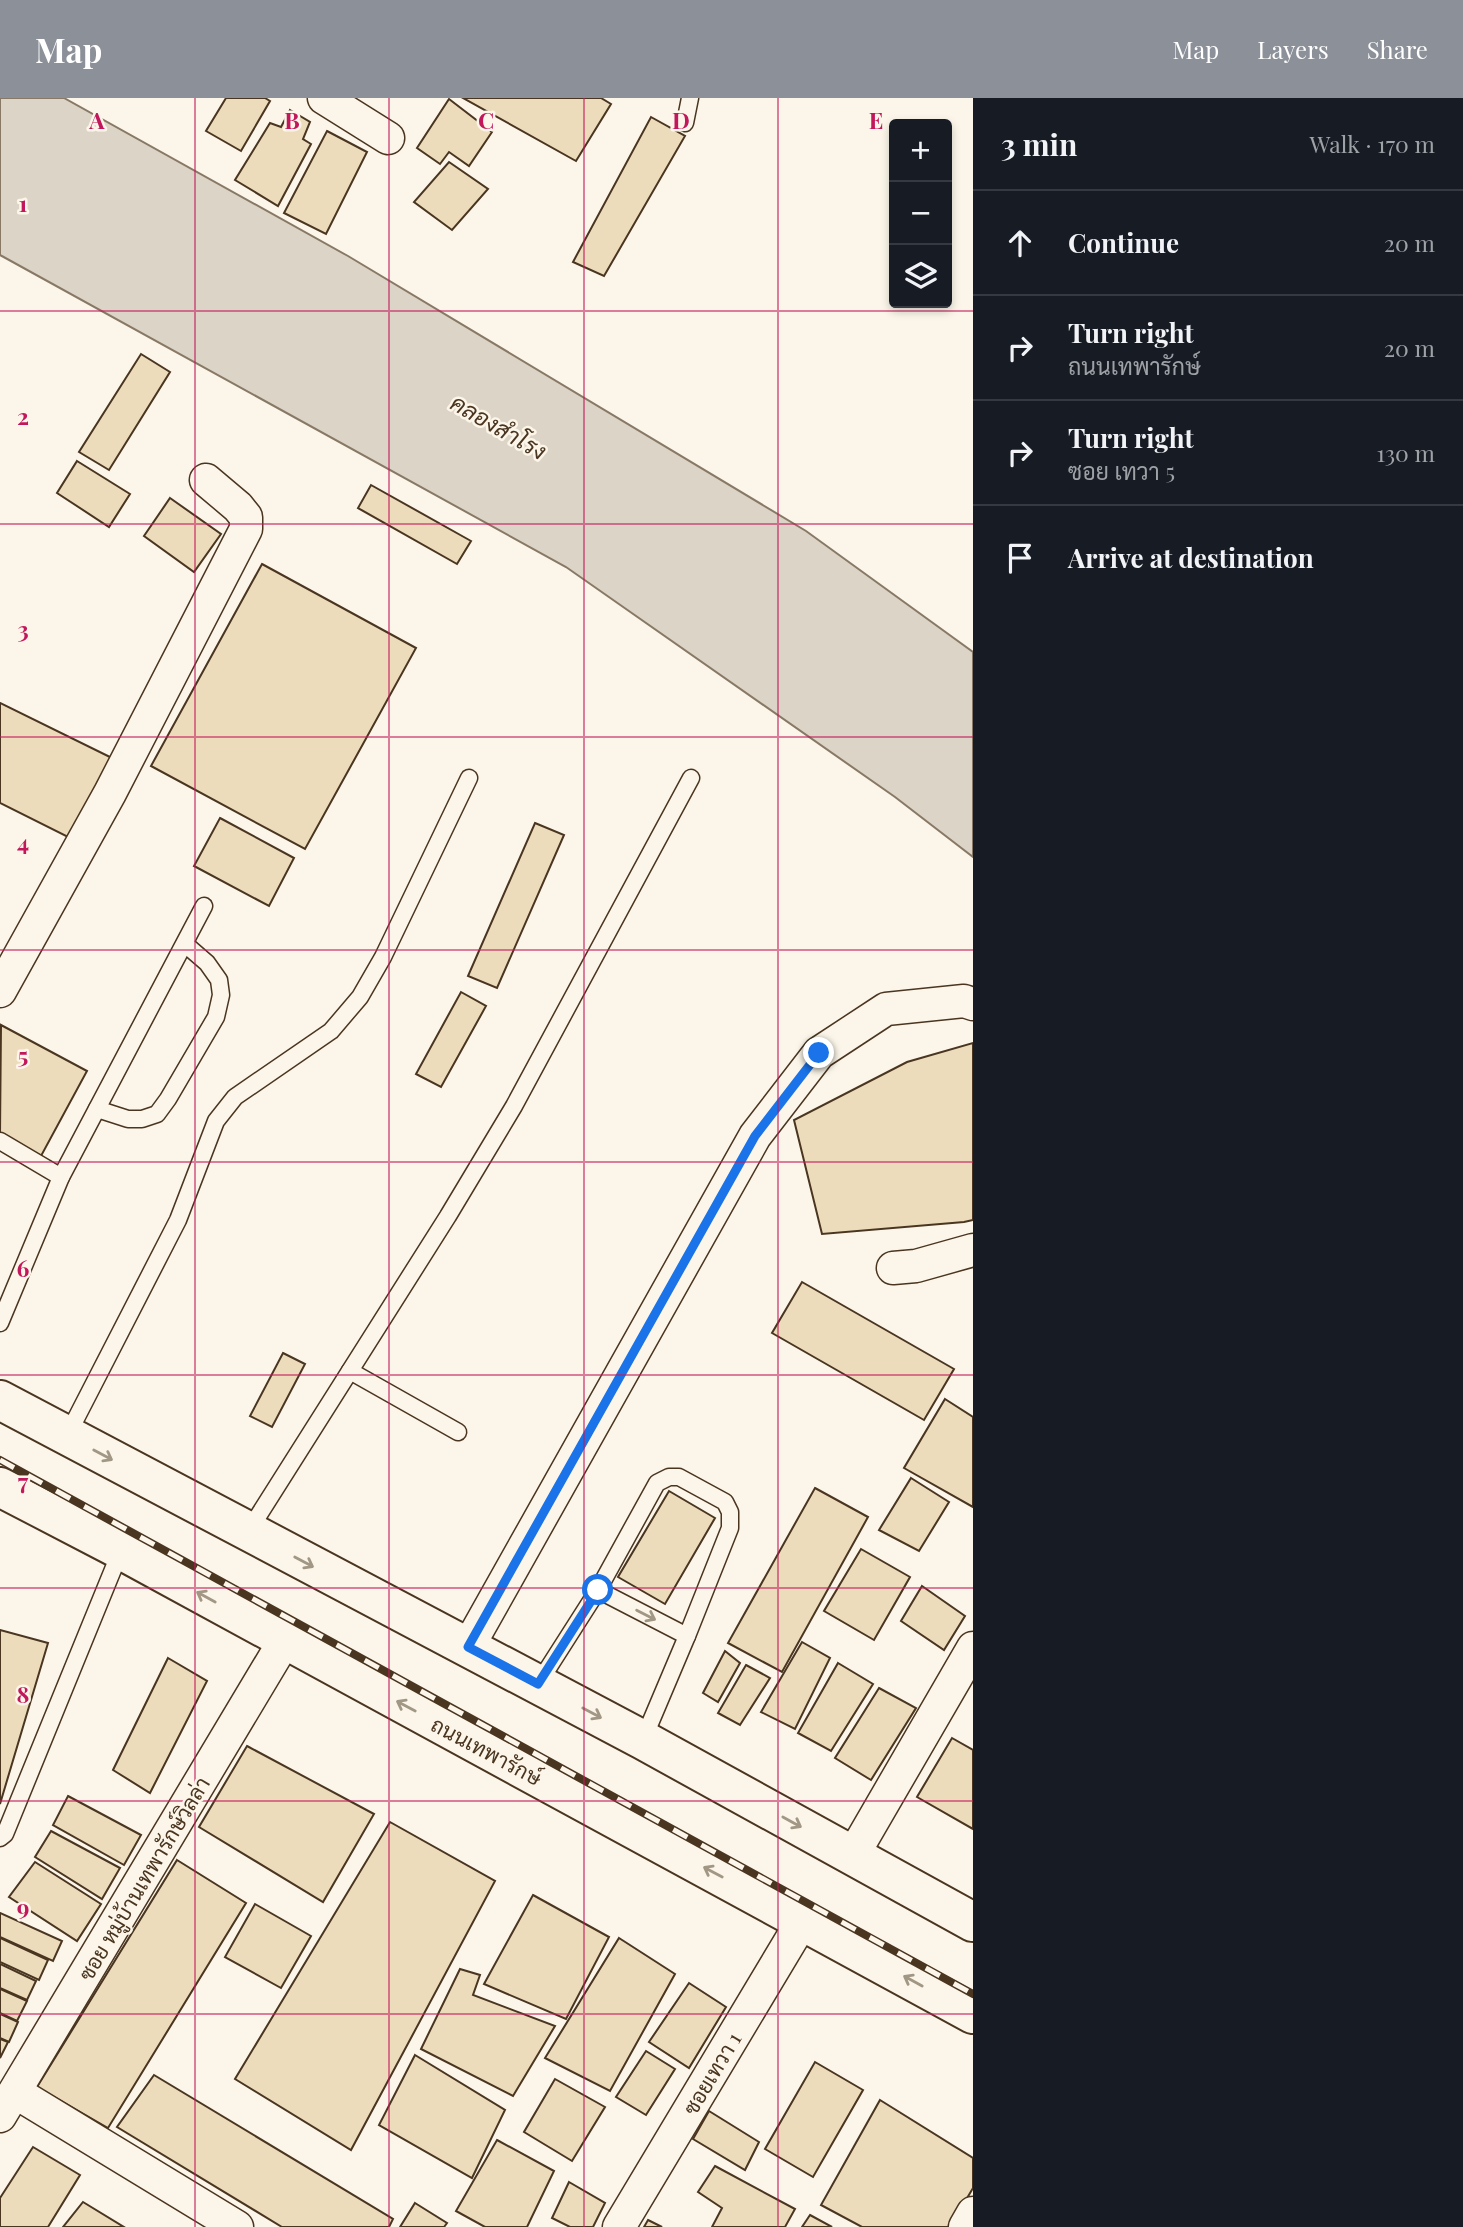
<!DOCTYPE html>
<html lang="en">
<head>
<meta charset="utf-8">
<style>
  :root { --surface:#171b24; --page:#242831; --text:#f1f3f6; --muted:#9ea1a6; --line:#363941; --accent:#8c9099 }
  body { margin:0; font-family:"Playfair Display",Sarabun,serif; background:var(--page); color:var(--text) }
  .controls { position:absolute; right:21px; top:21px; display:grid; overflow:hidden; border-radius:7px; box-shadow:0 4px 10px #0003 }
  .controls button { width:63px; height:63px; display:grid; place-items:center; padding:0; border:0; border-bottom:2px solid var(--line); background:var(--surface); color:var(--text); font:35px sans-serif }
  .stop { position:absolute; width:21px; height:21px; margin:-16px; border:5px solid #1a73e8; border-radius:50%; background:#fff }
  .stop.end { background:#1a73e8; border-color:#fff; box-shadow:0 2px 7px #0008 }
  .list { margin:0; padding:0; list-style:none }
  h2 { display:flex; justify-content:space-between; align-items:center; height:91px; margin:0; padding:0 28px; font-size:30px }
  h2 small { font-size:23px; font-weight:400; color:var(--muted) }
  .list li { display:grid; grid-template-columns:46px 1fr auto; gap:21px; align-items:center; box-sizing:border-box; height:105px; padding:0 28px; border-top:2px solid var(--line) }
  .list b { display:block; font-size:26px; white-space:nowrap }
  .list p { margin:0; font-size:23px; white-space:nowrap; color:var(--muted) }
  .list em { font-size:23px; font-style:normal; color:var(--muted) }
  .icon { flex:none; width:38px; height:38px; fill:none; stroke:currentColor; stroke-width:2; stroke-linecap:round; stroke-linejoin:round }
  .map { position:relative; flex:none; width:973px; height:2129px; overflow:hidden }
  header { display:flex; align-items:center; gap:42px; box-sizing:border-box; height:98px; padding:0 35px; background:var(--accent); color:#fff }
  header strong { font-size:33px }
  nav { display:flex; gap:38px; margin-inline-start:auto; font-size:24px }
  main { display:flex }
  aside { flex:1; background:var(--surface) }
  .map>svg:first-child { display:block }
</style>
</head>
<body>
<header>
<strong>Map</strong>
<nav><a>Map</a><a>Layers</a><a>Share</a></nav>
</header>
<main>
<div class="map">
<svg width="973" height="2129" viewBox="0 0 973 2129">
  <rect width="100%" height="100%" fill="#fbf6e9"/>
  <!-- water -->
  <polygon fill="#dcd4c6" stroke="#887966" stroke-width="2" points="0,0 64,0 348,158 806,433 973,554 973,759 895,699 566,469 0,157"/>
  <!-- building -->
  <g fill="#ecdcbc" stroke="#4a3520" stroke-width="2">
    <polygon points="226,0 265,0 270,3 241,53 206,33"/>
    <polygon points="463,0 601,0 611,6 576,63"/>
    <polygon points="449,1 492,34 469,68 449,54 440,66 417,50"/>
    <polygon points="290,12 310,24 303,41 311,46 278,108 235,82 270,25 281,29"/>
    <polygon points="651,19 685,38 604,178 573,164"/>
    <polygon points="327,33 367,54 326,136 284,115"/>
    <polygon points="449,64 488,91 452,132 414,104"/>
    <polygon points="141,256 170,274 109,372 79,354"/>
    <polygon points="77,363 130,396 109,429 57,395"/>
    <polygon points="371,387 471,443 457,466 358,410"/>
    <polygon points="170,400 221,436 194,474 144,438"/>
    <polygon points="262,466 416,550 305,751 151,668"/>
    <polygon points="0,605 112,660 68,739 0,705"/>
    <polygon points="220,720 294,760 269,808 194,768"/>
    <polygon points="535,725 564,737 497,890 468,878"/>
    <polygon points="461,894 486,908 441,989 416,976"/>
    <polygon points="1,927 87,973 41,1058 0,1036"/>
    <polygon points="973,945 973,1122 964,1124 822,1136 794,1022 907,964"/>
    <polygon points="802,1184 954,1271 924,1322 772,1235"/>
    <polygon points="283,1255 305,1266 272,1329 250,1318"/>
    <polygon points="945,1301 973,1319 973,1409 904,1370"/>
    <polygon points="911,1380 949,1404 919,1453 879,1432"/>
    <polygon points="815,1390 868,1419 782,1574 728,1545"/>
    <polygon points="669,1393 715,1420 665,1506 618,1479"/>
    <polygon points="861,1451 910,1479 874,1542 824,1513"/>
    <polygon points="922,1488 965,1518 944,1552 901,1523"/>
    <polygon points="0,1532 48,1545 0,1706"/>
    <polygon points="802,1544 830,1560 795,1631 761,1614"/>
    <polygon points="725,1553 740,1565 718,1604 703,1595"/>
    <polygon points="168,1560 207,1583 150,1695 113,1672"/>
    <polygon points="838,1565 873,1586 831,1653 798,1635"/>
    <polygon points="746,1567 770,1580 740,1627 718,1615"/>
    <polygon points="879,1590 916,1610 871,1682 835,1660"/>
    <polygon points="952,1640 973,1652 973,1731 917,1699"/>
    <polygon points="247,1648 374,1716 323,1804 199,1729"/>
    <polygon points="68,1698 141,1737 124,1767 53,1727"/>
    <polygon points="390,1724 495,1783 351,2052 235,1981"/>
    <polygon points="51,1733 120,1770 102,1801 35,1759"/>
    <polygon points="177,1762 246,1805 108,2030 37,1989"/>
    <polygon points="35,1764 101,1806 77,1843 9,1799"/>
    <polygon points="533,1797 609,1839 566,1921 484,1886"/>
    <polygon points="255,1806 311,1838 281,1890 225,1859"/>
    <polygon points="0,1815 62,1843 53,1863 0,1839"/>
    <polygon points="0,1840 48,1862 39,1882 0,1864"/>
    <polygon points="619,1840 675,1876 610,1993 545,1960"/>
    <polygon points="0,1866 36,1883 27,1902 0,1890"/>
    <polygon points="460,1871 480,1877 473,1897 555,1928 513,1998 421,1951"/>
    <polygon points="689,1885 726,1909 689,1970 649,1944"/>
    <polygon points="0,1891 27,1903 17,1923 0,1915"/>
    <polygon points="0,1916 18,1924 9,1944 0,1940"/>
    <polygon points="0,1941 8,1944 0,1960"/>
    <polygon points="646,1953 675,1971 646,2017 616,1999"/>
    <polygon points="415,1957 505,2012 472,2080 379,2027"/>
    <polygon points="815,1964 863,1992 813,2079 765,2051"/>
    <polygon points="154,1977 393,2121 389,2129 282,2129 117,2029"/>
    <polygon points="555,1981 605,2009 572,2063 524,2034"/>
    <polygon points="880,2002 973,2060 973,2090 950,2129 862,2129 821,2107"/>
    <polygon points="709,2013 759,2044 745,2072 693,2041"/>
    <polygon points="497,2042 554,2073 527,2129 485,2129 456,2113"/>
    <polygon points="33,2049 80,2077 48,2129 0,2129 0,2100"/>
    <polygon points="715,2068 795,2111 785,2129 712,2129 722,2110 698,2094"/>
    <polygon points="569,2084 605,2105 593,2129 570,2129 552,2120"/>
    <polygon points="83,2104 124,2129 63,2129"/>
    <polygon points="415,2105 447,2125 444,2129 400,2129"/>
    <polygon points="810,2117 832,2129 802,2129"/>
    <polygon points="648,2122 662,2129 644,2129"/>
  </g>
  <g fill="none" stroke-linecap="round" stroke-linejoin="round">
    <defs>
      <g id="service">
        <polyline points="685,25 690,0"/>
        <polyline points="97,1011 128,1021 142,1021 157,1016 168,1001 216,919 221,897 219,882 207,865 185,846"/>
        <polyline points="0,1043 61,1079"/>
        <polyline points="0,1225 61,1079 204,808"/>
        <polyline points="350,1273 458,1334"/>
        <polyline points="67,1338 178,1122 216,1023 235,999 331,933 360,899 383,859 469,680"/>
        <polyline points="248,1434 448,1118 514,1008 691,680"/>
        <polyline points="598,1492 657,1385 669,1379 679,1379 725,1404 730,1414 730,1430 687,1538"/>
        <polyline points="538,1586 598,1492 687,1538 643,1642"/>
        <polyline points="0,1740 5,1736 121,1452"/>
      </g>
      <g id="minor">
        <polyline points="324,0 388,40"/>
        <polyline points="0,893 110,695 246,431 246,419 238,409 206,382"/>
        <polyline points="893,1170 916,1168 973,1152"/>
        <polyline points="468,1549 755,1038 819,955 886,911 964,903 973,906"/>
        <polyline points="853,1757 973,1550"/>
        <polyline points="15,1994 237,2129"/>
        <polyline points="0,2018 285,1542"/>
        <polyline points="619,2129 803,1822"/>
        <polyline points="965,2129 973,2115"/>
      </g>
      <g id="primary">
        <polyline points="0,1302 643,1642 973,1824"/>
        <polyline points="0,1389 121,1452 973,1916"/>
      </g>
    </defs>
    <!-- service casing -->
    <use href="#service" stroke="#4a3520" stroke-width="19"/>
    <!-- minor casing -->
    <use href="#minor" stroke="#4a3520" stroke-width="35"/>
    <!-- primary casing -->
    <use href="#primary" stroke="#4a3520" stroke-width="42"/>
    <!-- service -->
    <use href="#service" stroke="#fbf6e9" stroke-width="16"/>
    <!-- minor -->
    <use href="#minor" stroke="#fbf6e9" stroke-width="32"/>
    <!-- primary -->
    <use href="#primary" stroke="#fbf6e9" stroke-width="38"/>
    <defs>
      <polyline id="rail" points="0,1362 973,1896"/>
    </defs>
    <!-- rail casing -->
    <use href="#rail" stroke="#4a3520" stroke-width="8"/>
    <!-- rail -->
    <use href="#rail" stroke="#fbf6e9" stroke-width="5" stroke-dasharray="16" stroke-linecap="butt"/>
  </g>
  <!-- one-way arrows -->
  <defs><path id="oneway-shaft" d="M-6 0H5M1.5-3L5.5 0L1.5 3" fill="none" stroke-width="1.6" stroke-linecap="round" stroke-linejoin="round" transform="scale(1.75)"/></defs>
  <g stroke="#a29684">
    <use href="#oneway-shaft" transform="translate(103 1357) rotate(28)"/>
    <use href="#oneway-shaft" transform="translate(304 1464) rotate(28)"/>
    <use href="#oneway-shaft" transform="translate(206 1499) rotate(-151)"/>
    <use href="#oneway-shaft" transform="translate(646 1517) rotate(27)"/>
    <use href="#oneway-shaft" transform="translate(406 1608) rotate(-152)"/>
    <use href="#oneway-shaft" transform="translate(592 1615) rotate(28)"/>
    <use href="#oneway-shaft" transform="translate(792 1724) rotate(29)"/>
    <use href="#oneway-shaft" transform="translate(713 1774) rotate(-152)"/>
    <use href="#oneway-shaft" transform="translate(913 1883) rotate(-151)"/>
  </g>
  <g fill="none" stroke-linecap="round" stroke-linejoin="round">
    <!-- route -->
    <polyline stroke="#1a73e8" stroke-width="9" points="598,1492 538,1586 468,1549 755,1038 819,955"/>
  </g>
  <!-- grid -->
  <path fill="none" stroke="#c2185b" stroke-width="2" stroke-opacity="0.55" d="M195,0V2129M389,0V2129M584,0V2129M778,0V2129M0,213H973M0,426H973M0,639H973M0,852H973M0,1064H973M0,1277H973M0,1490H973M0,1703H973M0,1916H973"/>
  <g text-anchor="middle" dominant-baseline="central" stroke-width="5" stroke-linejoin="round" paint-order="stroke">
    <!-- street labels -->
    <g font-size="21" fill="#4a3520" stroke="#fbf6e9">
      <text transform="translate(487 1652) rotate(28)">ถนนเทพารักษ์</text>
      <text transform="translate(143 1780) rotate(-59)">ซอย หมู่บ้านเทพารักษ์วิลล่า</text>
      <text transform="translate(711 1975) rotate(-59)">ซอยเทวา 1</text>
    </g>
    <!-- water labels -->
    <g font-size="23" font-style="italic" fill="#4a3520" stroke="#fbf6e9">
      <text transform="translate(499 328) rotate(30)">คลองสำโรง</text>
    </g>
  </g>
  <g font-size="23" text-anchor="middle" font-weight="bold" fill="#c2185b" stroke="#fbf6e9" stroke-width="5" stroke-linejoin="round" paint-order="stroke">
    <text x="97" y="31">A</text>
    <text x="292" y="31">B</text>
    <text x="486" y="31">C</text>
    <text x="681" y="31">D</text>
    <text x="876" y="31">E</text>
    <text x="23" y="114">1</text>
    <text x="23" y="327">2</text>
    <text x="23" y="540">3</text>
    <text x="23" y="753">4</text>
    <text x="23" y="966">5</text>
    <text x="23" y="1179">6</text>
    <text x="23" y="1392">7</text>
    <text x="23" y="1605">8</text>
    <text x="23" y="1818">9</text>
  </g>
</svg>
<div class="controls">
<button>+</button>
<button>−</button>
<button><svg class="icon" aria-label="layers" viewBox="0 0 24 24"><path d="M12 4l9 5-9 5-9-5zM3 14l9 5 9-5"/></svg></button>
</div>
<div class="stop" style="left:598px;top:1492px"></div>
<div class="stop end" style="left:819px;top:955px"></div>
</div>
<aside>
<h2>3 min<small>Walk · 170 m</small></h2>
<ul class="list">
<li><svg class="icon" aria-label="ahead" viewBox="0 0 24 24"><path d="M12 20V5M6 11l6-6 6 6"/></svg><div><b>Continue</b></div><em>20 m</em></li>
<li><svg class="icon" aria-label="right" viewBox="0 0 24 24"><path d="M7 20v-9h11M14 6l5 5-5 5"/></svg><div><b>Turn right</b><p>ถนนเทพารักษ์</p></div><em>20 m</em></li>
<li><svg class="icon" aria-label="right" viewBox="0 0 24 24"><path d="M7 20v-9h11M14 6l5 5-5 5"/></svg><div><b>Turn right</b><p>ซอย เทวา 5</p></div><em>130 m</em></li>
<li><svg class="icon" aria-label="arrive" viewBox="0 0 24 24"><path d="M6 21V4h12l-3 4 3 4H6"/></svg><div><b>Arrive at destination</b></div></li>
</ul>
</aside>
</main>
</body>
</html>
